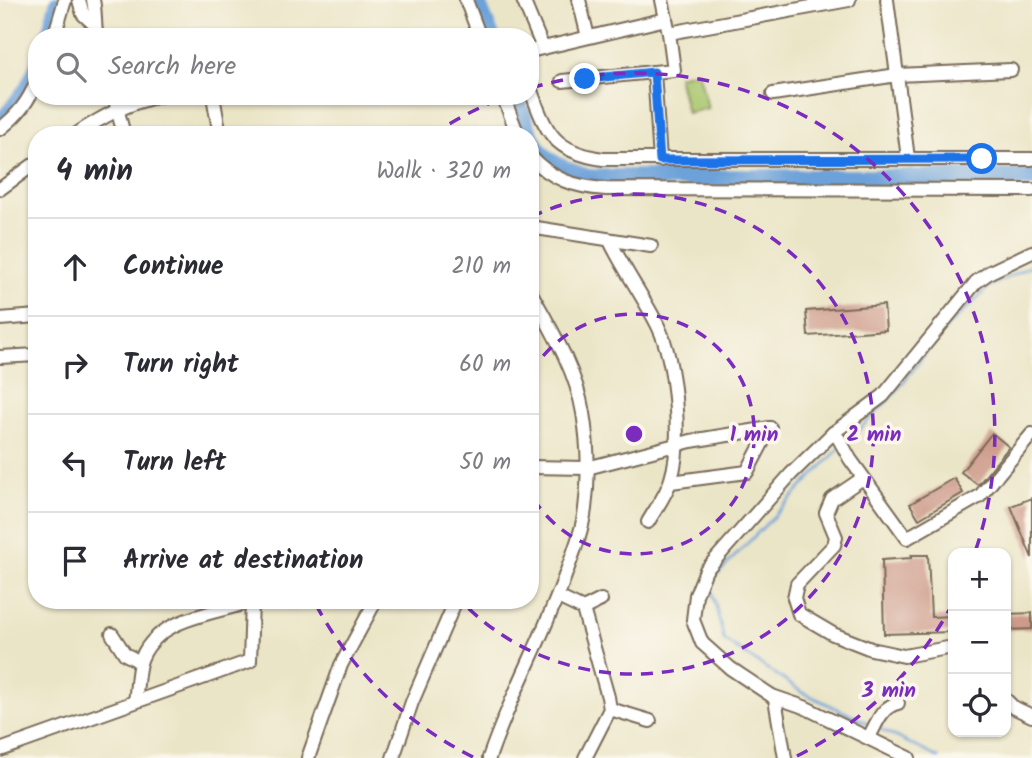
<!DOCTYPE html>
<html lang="en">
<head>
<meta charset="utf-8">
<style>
  :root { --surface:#fff; --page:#f7f7f7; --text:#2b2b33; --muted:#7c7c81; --line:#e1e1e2 }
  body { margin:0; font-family:Kalam,sans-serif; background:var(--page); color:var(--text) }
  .controls { position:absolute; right:21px; bottom:21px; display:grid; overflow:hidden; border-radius:14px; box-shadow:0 2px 5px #0004 }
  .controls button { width:63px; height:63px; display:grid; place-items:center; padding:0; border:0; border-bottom:2px solid var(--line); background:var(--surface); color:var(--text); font:35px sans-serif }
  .stop { position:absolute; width:21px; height:21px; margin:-16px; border:5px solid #1a73e8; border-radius:50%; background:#fff }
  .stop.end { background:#1a73e8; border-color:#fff; box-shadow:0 2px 7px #0008 }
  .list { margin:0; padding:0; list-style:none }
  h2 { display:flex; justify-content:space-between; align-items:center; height:91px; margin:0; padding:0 28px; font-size:30px }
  h2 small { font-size:23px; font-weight:400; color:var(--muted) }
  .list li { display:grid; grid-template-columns:46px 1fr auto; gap:21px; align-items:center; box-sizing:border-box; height:98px; padding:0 28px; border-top:2px solid var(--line) }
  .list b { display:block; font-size:26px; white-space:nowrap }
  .list em { font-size:23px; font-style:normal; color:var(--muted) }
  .icon { flex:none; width:38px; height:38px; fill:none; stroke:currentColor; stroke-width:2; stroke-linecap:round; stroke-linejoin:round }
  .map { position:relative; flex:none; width:1032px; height:758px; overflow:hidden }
  .search { position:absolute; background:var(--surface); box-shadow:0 2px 5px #0004; left:28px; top:28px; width:511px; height:77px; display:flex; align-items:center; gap:18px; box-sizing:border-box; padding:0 24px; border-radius:28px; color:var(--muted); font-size:26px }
  .panel { position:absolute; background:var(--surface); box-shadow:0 2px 5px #0004; left:28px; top:126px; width:511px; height:483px; border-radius:28px }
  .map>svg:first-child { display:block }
</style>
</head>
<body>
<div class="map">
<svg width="1032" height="758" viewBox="0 0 1032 758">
  <rect width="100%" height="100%" fill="#fbf7ec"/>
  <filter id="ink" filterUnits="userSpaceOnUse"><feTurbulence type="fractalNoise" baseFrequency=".0143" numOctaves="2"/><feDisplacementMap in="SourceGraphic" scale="14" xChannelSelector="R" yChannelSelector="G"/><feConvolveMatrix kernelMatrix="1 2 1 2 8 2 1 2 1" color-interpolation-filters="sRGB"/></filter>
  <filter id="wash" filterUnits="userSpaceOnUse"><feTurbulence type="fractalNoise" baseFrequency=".00686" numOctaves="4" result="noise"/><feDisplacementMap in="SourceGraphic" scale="28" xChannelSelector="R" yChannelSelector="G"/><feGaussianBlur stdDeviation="1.57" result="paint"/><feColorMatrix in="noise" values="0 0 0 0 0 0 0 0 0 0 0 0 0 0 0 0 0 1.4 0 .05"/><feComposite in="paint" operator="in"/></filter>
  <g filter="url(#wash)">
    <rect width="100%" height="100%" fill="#ebe5c7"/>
    <!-- grass -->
    <polygon fill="#a9c66d" stroke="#727846" stroke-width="2" points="698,71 708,108 687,113 678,76"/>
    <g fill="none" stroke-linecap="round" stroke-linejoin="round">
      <!-- stream -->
      <g stroke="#6ca1d9" stroke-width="2.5">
        <polyline points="943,331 989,287 1032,265"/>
        <polyline points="847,442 894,394 928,350"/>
        <polyline points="839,449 710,582 724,640 802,692 872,725"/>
        <polyline points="878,728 939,758"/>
      </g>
      <!-- canal -->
      <g stroke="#6ca1d9" stroke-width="10">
        <polyline points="45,37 55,0"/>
        <polyline points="0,118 24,87 37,60"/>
      </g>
      <!-- river -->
      <g stroke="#6ca1d9" stroke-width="18">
        <polyline points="476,0 491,37"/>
        <path d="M515,96C535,147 533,161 589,178H1032"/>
      </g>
    </g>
    <g id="blocks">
      <!-- building -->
      <g fill="#ce9b8b">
        <polygon points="884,305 886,330 808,336 806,311"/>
        <polygon points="992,433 1009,447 978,485 961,472"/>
        <polygon points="954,478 963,493 919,519 910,504"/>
        <polygon points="1032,498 1032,558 1011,506"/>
        <polygon points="911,555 928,555 931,617 953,616 953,632 884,634 882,560 911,558"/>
        <polygon points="1032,613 1032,629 1006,630 1006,614"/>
      </g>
    </g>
  </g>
  <g filter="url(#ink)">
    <use href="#blocks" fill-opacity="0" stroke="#796b59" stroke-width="2"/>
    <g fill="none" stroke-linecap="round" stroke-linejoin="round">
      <defs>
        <g id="minor">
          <polyline points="79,0 83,14 94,24"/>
          <path d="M93,0C96,13 94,24 97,37"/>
          <polyline points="466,0 480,37"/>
          <polyline points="523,0 543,48"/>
          <polyline points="579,0 588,37"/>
          <polyline points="887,0 908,158"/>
          <polyline points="669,33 849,0"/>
          <polyline points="54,37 65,0"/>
          <polyline points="530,51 666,19"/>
          <polyline points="654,72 660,160"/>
          <polyline points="562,81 674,70 669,33 662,0"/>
          <path d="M530,88C546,132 553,152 603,159H1032"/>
          <polyline points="773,94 897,75 1011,70"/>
          <polyline points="114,96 124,135"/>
          <polyline points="213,96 220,135"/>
          <polyline points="503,96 518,135"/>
          <path d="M0,129C18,115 28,102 37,81"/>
          <path d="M75,135C103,116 128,103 160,96"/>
          <path d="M530,156C552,180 575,187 606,189L1032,190"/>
          <polyline points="0,189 37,162"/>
          <polyline points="530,227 651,246"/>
          <path d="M610,241C624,270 643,296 658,326C675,361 683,442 671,479C667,494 656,508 648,522"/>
          <polyline points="0,319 37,316"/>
          <polyline points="0,357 37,355"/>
          <polyline points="833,433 839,439 850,459 907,538 980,496 1032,434"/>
          <polyline points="530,467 587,468 691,441 770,428"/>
          <polyline points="863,478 832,499 826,513 836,537 834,545 797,584 794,598 799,614 833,634 871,649 904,656 953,647"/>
          <polyline points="671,482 747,472 770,428"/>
          <polyline points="558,597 583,609 608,697 610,709 585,758"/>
          <polyline points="583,609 601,600"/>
          <polyline points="112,634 125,654 140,662"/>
          <polyline points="772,696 775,699 785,758"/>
          <polyline points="1006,700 1013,707 1032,716"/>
          <path d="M135,701C137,689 137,675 140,663C154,616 216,615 254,600"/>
          <polyline points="610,709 650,721"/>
          <path d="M869,737C877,723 881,707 898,703"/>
          <polyline points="0,750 250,661 252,601"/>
          <polyline points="308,758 341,665 376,600"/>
          <polyline points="393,758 412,702 456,600"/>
          <path d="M489,758C510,696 543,638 565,576C573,554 582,532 585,509C589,479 588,443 583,413C576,370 551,329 530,291"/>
          <polyline points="909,758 804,707 772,696 730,668 702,643 693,620 696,595 706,570 791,474 833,433 883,396 976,282 990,272 1032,252"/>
        </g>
      </defs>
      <!-- minor casing -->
      <use href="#minor" stroke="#796b59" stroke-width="16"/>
      <!-- minor -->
      <use href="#minor" stroke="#fff" stroke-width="12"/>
    </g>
  </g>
  <g fill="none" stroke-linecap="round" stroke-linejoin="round" filter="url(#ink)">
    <!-- route -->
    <polyline stroke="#1a73e8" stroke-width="9" points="585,79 654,72 660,160 982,159"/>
  </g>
  <!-- distance rings -->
  <g fill="none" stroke="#7b2cbf" stroke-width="3.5" stroke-dasharray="12 9">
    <path d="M531 373A120 120 0 1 1 531 495"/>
    <path d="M531 217A240 240 0 1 1 461 601"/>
    <path d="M953 603A361 361 0 0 1 795 757M473 757A361 361 0 0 1 314 601M432 135A361 361 0 0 1 505 97M531 88A361 361 0 0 1 975 552"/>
  </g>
  <circle cx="634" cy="434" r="10" fill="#7b2cbf" stroke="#fbf7ec" stroke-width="3.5"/>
  <g font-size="21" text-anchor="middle" font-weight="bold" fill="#7b2cbf" stroke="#fbf7ec" stroke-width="7" stroke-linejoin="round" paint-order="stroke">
    <text x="754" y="441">1 min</text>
    <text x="874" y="441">2 min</text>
    <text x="889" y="697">3 min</text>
  </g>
</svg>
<div class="controls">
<button>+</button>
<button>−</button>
<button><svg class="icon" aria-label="locate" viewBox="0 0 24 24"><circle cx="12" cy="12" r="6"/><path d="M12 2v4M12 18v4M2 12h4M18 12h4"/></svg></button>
</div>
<div class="stop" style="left:982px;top:159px"></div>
<div class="stop end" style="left:585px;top:79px"></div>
<div class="search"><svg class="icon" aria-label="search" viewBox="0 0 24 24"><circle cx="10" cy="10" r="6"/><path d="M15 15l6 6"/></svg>Search here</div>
<section class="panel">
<h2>4 min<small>Walk · 320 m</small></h2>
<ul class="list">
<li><svg class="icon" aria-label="ahead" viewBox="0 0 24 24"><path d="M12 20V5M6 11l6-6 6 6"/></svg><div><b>Continue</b></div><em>210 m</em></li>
<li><svg class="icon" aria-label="right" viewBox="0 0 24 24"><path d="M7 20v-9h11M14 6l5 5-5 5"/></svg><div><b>Turn right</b></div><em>60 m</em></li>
<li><svg class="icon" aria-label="left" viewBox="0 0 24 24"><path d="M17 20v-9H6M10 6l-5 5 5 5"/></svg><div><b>Turn left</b></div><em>50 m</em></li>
<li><svg class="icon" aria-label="arrive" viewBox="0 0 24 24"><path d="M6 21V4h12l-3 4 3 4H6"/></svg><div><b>Arrive at destination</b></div></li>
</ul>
</section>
</div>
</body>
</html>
